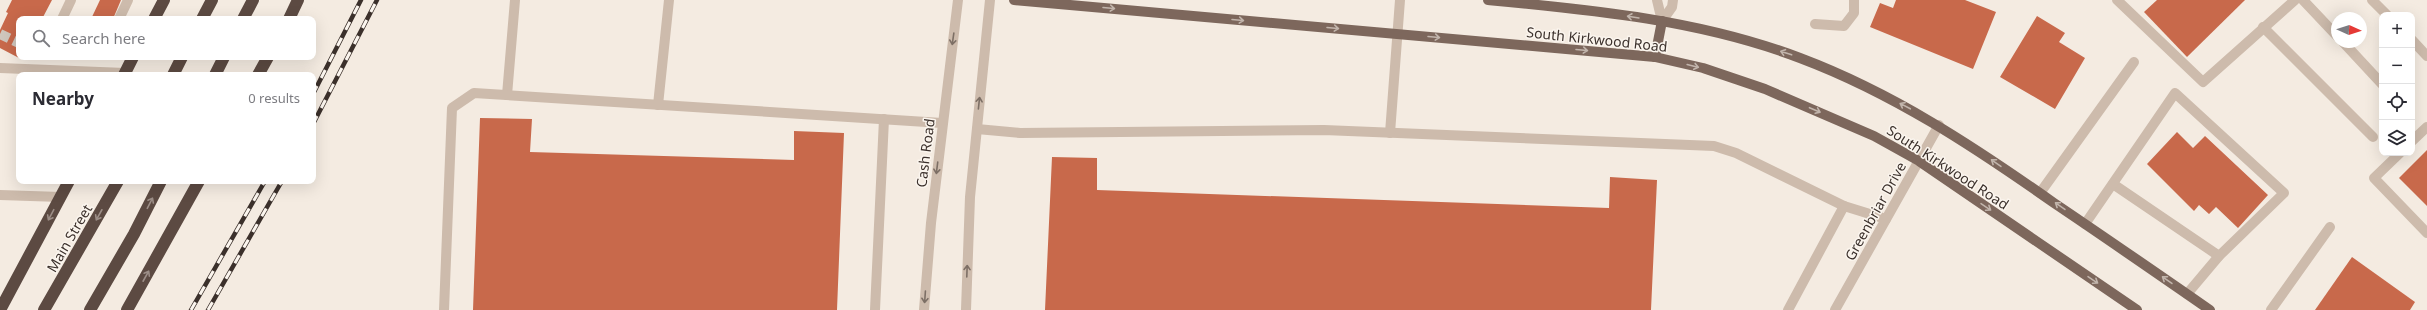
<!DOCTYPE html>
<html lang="en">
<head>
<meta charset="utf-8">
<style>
  :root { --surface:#fff; --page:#f7f7f7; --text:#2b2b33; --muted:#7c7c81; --line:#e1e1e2 }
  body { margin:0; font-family:"Noto Sans",sans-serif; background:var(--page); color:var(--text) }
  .controls { position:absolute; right:12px; top:12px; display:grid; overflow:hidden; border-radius:8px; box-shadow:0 4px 16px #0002 }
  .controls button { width:36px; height:36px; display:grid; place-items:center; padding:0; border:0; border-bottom:1px solid var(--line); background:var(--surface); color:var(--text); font:20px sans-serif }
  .compass { position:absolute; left:2331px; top:12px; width:36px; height:36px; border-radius:50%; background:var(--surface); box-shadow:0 4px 16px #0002; rotate:93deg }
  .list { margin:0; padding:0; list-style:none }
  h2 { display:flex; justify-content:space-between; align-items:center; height:52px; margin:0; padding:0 16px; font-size:17px }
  h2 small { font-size:13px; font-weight:400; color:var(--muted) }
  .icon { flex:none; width:22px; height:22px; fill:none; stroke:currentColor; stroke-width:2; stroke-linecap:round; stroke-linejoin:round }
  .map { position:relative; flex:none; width:2427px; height:310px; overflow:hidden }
  .search { position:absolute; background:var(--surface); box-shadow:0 4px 16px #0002; left:16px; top:16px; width:300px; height:44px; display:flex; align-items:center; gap:10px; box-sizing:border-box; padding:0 14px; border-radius:8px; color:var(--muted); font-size:15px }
  .panel { position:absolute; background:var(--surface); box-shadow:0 4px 16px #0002; left:16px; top:72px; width:300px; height:112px; border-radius:8px }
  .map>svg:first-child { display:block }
</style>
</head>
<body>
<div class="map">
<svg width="2427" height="310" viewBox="0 0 2427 310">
  <rect width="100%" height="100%" fill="#f4ebe1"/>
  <!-- building -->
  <g fill="#c8694b">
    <polygon points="12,0 52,0 42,19 19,19 19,58 0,48 0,30 8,13 6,12"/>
    <polygon points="100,0 121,0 113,19 91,19"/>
    <polygon points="1896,0 1965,0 1996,12 1973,69 1870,27 1880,3 1893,8"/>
    <polygon points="2157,0 2245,0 2187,57 2144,12"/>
    <polygon points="2037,16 2065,33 2059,42 2085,58 2055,109 2000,77"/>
    <polygon points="480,118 532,119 530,152 794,160 794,131 844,133 837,310 473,310"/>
    <polygon points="2177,132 2193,148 2205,136 2268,195 2238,228 2216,207 2209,214 2199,205 2194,211 2147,164"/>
    <polygon points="2427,150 2427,206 2399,178"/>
    <polygon points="1052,157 1097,158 1097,190 1609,208 1610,177 1657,180 1651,310 1045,310"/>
    <polygon points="2352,257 2415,302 2410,310 2315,310"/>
  </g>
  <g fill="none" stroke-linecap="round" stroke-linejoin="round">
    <!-- minor-tunnel -->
    <polyline stroke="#cfc6bd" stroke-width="10" stroke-dasharray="10 5" stroke-linecap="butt" points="0,34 19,43"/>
    <!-- minor -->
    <g stroke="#cdbbac" stroke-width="10">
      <polyline points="1657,0 1662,21"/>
      <polyline points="2117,0 2203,82 2295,0"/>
      <polyline points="2303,0 2337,36"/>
      <polyline points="2372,0 2387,15"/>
      <polyline points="62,19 71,0"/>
      <polyline points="119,19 128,0"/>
      <polyline points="1662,21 1672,7 1673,0"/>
      <polyline points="1815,24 1844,26 1854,13 1854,0"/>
      <polyline points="2263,27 2373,137"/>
      <polyline points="2412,40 2427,56"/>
      <polyline points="2343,42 2382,84"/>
      <polyline points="0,68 125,73"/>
      <polyline points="507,95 515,0"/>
      <polyline points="658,105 669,0"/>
      <polyline points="977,129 1020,133 1324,130 1714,146 1736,153 1844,206 1886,219"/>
      <polyline points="1390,133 1400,0"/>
      <polyline points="2412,141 2427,127"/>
      <polyline points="2400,153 2374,178 2427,233"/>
      <polyline points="2113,184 2219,256"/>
      <polyline points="2040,193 2134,62"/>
      <polyline points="0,195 61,197"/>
      <polyline points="2085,224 2175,93 2284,193 2219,256 2187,294"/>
      <polyline points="444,310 452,108 474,93 942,123"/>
      <polyline points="875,310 884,119"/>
      <polyline points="924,310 931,223 958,0"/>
      <polyline points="966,310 970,197 990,0"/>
      <polyline points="1788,310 1844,206"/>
      <polyline points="1835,310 1939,125"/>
      <polyline points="2271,310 2330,227"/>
    </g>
    <!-- major -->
    <g stroke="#7d675c" stroke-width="10">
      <polyline points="1014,0 1655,57 1703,68 1765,89 1874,136 1919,161 2137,310"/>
      <path d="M1488,0C1593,10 1700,20 1800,58C1893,93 1973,146 2054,203C2106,238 2158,274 2210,310"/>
      <polyline points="1655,57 1662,21"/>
    </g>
    <!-- highway -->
    <g stroke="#5c4a42" stroke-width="12">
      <polyline points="154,19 164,0"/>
      <polyline points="202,19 212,0"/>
      <polyline points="243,19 253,0"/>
      <polyline points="289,19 298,0"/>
      <polyline points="124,75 133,57"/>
      <polyline points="173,75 182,57"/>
      <polyline points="215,75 224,57"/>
      <polyline points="258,75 268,57"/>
      <polyline points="0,310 69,181"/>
      <polyline points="44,310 118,181"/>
      <polyline points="90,310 134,234 161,181"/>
      <polyline points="127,310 199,181"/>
    </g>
    <defs>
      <g id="rail">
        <polyline points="313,94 361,0"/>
        <polyline points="313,124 377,0"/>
        <polyline points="191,310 265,181"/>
        <polyline points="208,310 282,181"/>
      </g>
    </defs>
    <!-- rail casing -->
    <use href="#rail" stroke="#3b302b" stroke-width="4.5"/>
    <!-- rail -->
    <use href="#rail" stroke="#fbf5ee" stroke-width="3" stroke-dasharray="9" stroke-linecap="butt"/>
  </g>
  <!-- one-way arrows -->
  <defs><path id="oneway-shaft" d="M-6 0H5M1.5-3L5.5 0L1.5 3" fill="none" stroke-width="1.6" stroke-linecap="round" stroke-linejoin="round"/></defs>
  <g stroke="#c2b5ac">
    <use href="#oneway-shaft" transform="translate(1109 8) rotate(5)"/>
    <use href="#oneway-shaft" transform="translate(1633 17) rotate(-171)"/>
    <use href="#oneway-shaft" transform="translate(1238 20) rotate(5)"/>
    <use href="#oneway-shaft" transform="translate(1333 28) rotate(5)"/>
    <use href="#oneway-shaft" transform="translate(1434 37) rotate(5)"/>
    <use href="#oneway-shaft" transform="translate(1582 50) rotate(5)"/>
    <use href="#oneway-shaft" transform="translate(1786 53) rotate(-162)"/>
    <use href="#oneway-shaft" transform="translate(1693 66) rotate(14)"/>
    <use href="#oneway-shaft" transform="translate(1905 106) rotate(-152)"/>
    <use href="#oneway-shaft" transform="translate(1815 110) rotate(23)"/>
    <use href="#oneway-shaft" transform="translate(1996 163) rotate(-145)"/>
    <use href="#oneway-shaft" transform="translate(2060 206) rotate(-145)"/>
    <use href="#oneway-shaft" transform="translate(1986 207) rotate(34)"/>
    <use href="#oneway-shaft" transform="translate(2093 280) rotate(34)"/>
    <use href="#oneway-shaft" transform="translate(2167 280) rotate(-145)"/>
  </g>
  <g stroke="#7d6f65">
    <use href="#oneway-shaft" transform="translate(953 39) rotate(98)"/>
    <use href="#oneway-shaft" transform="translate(979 103) rotate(-84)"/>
    <use href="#oneway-shaft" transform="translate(937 168) rotate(97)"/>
    <use href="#oneway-shaft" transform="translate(967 271) rotate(-88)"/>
    <use href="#oneway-shaft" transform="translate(925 297) rotate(94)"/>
  </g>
  <g stroke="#9c8e87">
    <use href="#oneway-shaft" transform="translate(150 203) rotate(-63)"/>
    <use href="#oneway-shaft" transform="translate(51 215) rotate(118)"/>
    <use href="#oneway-shaft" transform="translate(99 215) rotate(119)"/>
    <use href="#oneway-shaft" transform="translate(146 276) rotate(-61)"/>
  </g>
  <g text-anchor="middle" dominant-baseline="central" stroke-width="3" stroke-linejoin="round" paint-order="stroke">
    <!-- street labels -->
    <g font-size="14" fill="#3b302b" stroke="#fbf5ee">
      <text transform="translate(1597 39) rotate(6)">South Kirkwood Road</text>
      <text transform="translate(925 153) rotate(-83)">Cash Road</text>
      <text transform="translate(1948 167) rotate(33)">South Kirkwood Road</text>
      <text transform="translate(1875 211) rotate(-61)">Greenbriar Drive</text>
      <text transform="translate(69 238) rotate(-60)">Main Street</text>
    </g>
  </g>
</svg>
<div class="controls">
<button>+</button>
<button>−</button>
<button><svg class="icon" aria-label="locate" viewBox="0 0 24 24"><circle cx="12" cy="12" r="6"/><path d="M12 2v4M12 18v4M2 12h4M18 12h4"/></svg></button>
<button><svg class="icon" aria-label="layers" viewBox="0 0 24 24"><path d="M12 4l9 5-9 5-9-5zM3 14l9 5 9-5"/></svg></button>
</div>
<svg class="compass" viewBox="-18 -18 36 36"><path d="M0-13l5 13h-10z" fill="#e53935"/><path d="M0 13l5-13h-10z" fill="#7c7c81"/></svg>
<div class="search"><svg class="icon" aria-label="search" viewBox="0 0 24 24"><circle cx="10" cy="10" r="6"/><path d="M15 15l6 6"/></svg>Search here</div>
<section class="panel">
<h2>Nearby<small>0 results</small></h2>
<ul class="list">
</ul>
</section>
</div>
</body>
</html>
